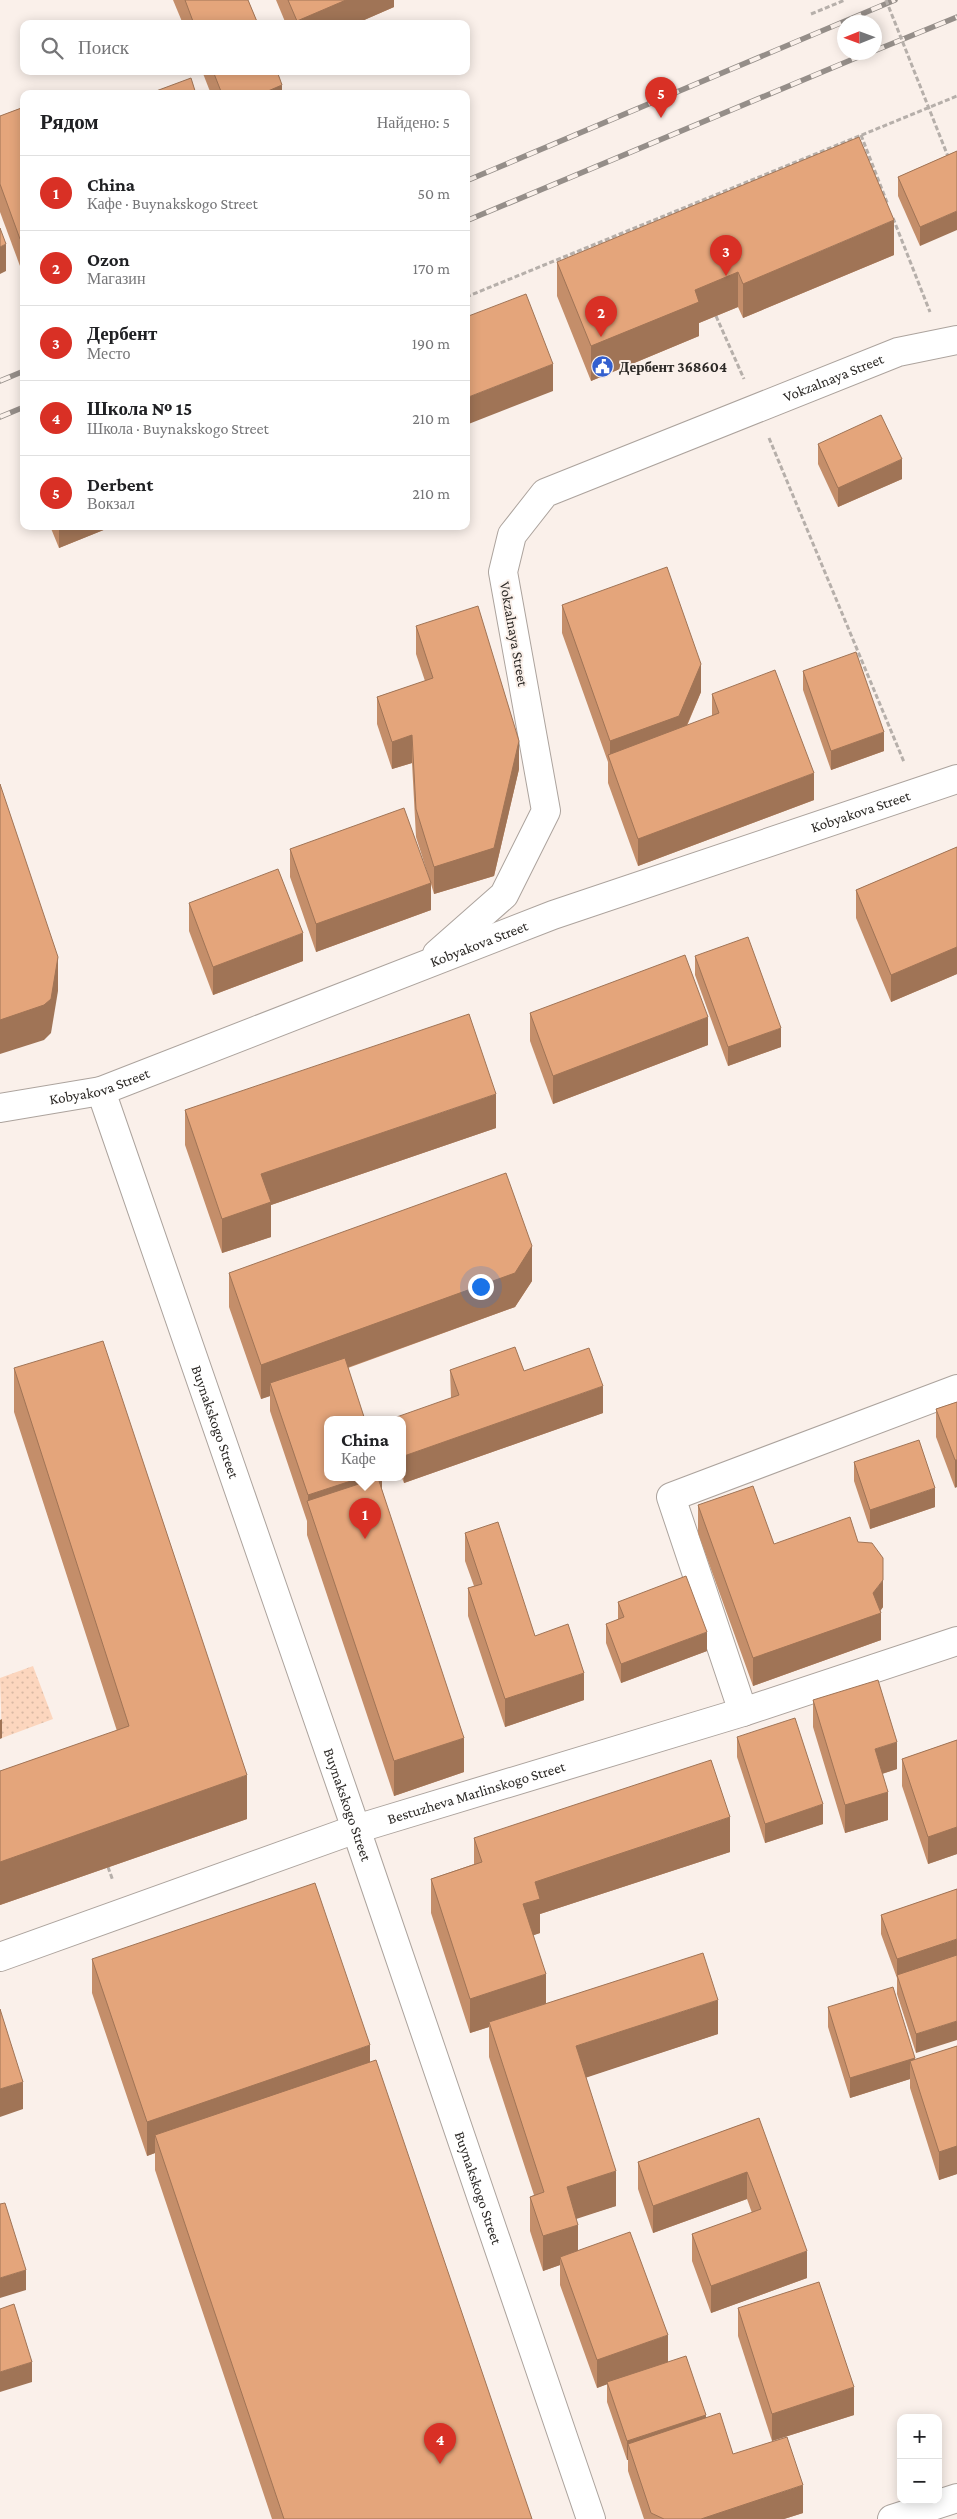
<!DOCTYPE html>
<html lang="ru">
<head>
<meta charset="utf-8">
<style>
  :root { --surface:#fff; --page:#f6f6f6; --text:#202124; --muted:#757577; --line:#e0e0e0; --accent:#d93025 }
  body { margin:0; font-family:"Crimson Pro",serif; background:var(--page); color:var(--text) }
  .controls { position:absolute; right:15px; bottom:15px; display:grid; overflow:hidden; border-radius:10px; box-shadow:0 2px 12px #0003 }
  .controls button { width:45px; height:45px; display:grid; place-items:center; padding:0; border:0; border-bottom:1px solid var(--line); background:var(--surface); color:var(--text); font:25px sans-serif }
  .compass { position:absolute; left:837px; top:15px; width:45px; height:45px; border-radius:50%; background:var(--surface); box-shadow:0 2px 12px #0003; rotate:269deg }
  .you { position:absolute; left:480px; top:1286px; width:18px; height:18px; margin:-12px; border:4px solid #fff; border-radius:50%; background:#1a73e8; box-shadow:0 0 0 8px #1a73e833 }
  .badge { display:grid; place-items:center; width:32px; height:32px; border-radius:50%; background:var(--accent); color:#fff; font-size:16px; font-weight:700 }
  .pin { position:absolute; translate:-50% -41px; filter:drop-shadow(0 1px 2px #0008) }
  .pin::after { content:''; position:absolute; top:26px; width:18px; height:15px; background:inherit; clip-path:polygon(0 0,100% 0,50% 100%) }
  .popup { position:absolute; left:324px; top:1416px; width:82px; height:65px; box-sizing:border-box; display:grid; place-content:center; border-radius:10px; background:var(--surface); filter:drop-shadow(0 1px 4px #0005); font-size:16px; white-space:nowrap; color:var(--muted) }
  .popup b { font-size:19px; color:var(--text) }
  .popup::after { content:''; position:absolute; left:50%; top:100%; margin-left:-10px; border:10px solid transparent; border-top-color:var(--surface) }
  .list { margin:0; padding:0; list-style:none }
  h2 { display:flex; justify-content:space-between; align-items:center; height:65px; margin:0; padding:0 20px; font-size:21px }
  h2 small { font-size:16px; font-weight:400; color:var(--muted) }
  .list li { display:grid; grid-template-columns:32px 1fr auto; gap:15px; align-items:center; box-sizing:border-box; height:75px; padding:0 20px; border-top:1px solid var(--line) }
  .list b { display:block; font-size:19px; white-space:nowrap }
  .list p { margin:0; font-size:16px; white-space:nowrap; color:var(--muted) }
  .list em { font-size:16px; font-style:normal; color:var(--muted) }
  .icon { flex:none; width:28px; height:28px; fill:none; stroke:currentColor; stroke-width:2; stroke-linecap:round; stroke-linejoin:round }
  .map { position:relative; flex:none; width:957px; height:2519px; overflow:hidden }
  .search { position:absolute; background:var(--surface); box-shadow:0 2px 12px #0003; left:20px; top:20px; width:450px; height:55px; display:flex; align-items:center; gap:12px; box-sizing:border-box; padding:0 18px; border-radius:10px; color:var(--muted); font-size:19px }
  .panel { position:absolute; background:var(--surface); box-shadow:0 2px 12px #0003; left:20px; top:90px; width:450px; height:440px; border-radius:10px }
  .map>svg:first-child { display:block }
</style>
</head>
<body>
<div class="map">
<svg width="957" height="2519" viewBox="0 0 957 2519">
  <defs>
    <pattern id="park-dots" width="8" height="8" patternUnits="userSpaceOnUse" patternTransform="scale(1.25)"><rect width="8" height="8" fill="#fcd6be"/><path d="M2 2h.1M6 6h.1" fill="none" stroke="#d8b8a3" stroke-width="1.8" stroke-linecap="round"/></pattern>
  </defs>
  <rect width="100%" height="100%" fill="#faf0ea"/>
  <!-- park -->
  <polygon fill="url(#park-dots)" points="33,1666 53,1719 2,1738 0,1678"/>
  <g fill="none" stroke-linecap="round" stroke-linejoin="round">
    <defs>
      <g id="minor">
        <path id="s1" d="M437,954L504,895L546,811L503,572L512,535L545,493L898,352L957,340"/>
        <path id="s2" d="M101,1091L356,1829L591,2519"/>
        <path id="s3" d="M0,1108L101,1091L553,915L957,779"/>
        <polyline points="743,1712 671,1497 957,1389"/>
        <path id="s4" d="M0,1957L356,1829L743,1712L957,1641"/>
        <polyline points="892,2519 957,2498"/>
      </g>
    </defs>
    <!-- minor casing -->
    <use href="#minor" stroke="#aca39d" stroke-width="30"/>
    <!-- path -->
    <g stroke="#b6afaa" stroke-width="3" stroke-dasharray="5 2.5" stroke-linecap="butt">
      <polyline points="811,14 845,0"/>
      <polyline points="861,135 888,205"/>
      <polyline points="893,218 930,312"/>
      <polyline points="466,297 957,96"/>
      <polyline points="716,316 744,379"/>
      <polyline points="769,438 904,762"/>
      <polyline points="108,1867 113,1881"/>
    </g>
    <!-- minor -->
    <use href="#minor" stroke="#fff" stroke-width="28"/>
    <defs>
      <g id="rail">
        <polyline points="874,51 957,17"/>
        <polyline points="466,181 895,0"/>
        <polyline points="466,221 870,52"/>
        <polyline points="0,381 24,371"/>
        <polyline points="0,417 24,407"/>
      </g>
    </defs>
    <!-- rail casing -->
    <use href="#rail" stroke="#958e89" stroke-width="5.5"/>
    <!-- rail -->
    <use href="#rail" stroke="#faf0ea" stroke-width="4" stroke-dasharray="11" stroke-linecap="butt"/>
    <!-- path-bridge -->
    <polyline stroke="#b6afaa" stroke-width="3" stroke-dasharray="5 2.5" stroke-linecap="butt" points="886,0 949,159"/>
  </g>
  <!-- wall -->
  <g fill="#c48e6a">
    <polygon points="173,0 248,0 258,24 183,24"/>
    <polygon points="276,0 394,0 394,7 355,24 286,24"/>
    <polygon points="202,71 277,71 282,94 211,94"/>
    <polygon points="24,107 20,266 0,212 0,116"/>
    <polygon points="957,151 920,246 898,196 898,177"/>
    <polygon points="894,255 743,318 738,307 699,323 699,336 591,381 557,296 557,262"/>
    <polygon points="818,444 902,479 838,507 818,464"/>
    <polygon points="50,526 106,526 106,529 59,548"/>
    <polygon points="562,605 701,692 687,726 712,716 712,694 814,800 638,866 608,783 608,762 562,633"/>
    <polygon points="416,626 519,769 494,876 434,894 431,884 431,910 316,952 290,877 290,849 429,878 416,837 412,763 392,769 377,724 377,697 425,681 416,654"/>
    <polygon points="803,671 884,751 831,770 803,690"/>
    <polygon points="957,847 957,974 891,1002 856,918 856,890"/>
    <polygon points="189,903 303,961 213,995 189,931"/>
    <polygon points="695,956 781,1047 728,1066 695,975"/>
    <polygon points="530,1013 708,1045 553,1104 530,1041"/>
    <polygon points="185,1110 496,1128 271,1205 271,1237 222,1253 185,1145"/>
    <polygon points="229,1273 532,1281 515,1307 348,1368 382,1478 382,1490 464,1772 394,1796 307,1535 307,1521 270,1411 270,1396 261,1399 229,1307"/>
    <polygon points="14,1368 247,1819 0,1905 0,1771 117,1731 14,1412"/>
    <polygon points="450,1370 524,1371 603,1413 404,1483 402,1478 402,1420 451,1398"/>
    <polygon points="957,1402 955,1488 936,1437 936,1409"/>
    <polygon points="854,1462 935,1507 870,1529 854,1481"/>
    <polygon points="698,1505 774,1544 858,1542 883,1607 880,1611 881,1640 753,1686 698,1533"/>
    <polygon points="465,1533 535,1636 584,1700 505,1727 468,1616 468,1588 474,1586 465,1561"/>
    <polygon points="618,1602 707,1651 621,1683 606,1643 606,1624 618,1620"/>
    <polygon points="813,1700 897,1769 882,1774 888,1820 845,1833 813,1727"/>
    <polygon points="737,1737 823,1824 765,1843 737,1757"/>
    <polygon points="957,1740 957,1854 928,1864 902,1786 902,1759"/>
    <polygon points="474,1838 730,1852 540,1914 540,1933 533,1935 546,2004 718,2034 586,2077 616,2206 576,2218 578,2250 668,2362 706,2418 733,2454 803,2513 784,2519 644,2519 628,2471 628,2460 627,2460 607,2402 607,2384 597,2388 560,2285 560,2265 543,2271 530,2231 530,2197 534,2195 489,2057 489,2027 470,2033 431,1913 431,1879 474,1864"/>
    <polygon points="957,1889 916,2053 897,1994 897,1978 881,1934 881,1915"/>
    <polygon points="92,1959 370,2062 532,2519 272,2519 155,2170 155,2153 147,2156 92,1993"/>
    <polygon points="828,2007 915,2060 957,2046 957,2174 939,2180 910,2088 910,2079 850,2098 828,2027"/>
    <polygon points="759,2118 807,2278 711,2313 692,2261 692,2234 752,2213 747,2199 653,2233 638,2189 638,2162"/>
    <polygon points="738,2308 854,2415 772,2441 738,2336"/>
  </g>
  <!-- shaded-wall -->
  <g fill="#a07456">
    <polygon points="346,0 394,0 394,7 355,24 297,24 297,21"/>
    <polygon points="282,85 282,94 261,94"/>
    <polygon points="957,211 957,230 920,246 920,227"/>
    <polygon points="894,220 894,255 743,318 743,284"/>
    <polygon points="24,238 24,265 20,266 20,239"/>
    <polygon points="6,244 6,271 0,274 0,247"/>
    <polygon points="738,272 738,307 699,323 699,336 591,381 591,346 695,290"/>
    <polygon points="553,364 553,391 466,425 466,398"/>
    <polygon points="902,459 902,479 838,507 838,488"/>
    <polygon points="65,526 106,526 106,529 59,548 59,529"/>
    <polygon points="701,664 701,692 679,743 610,761 610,741"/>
    <polygon points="884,732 884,751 831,770 831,751"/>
    <polygon points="412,735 412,763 392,769 392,742"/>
    <polygon points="519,741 519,769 494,876 434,894 434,867"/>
    <polygon points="814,773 814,800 638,866 638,839"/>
    <polygon points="431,883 431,910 316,952 316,924"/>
    <polygon points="303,933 303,961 213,995 213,967"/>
    <polygon points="957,947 957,974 891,1002 891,975"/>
    <polygon points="58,957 58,991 51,1033 44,1040 0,1054 0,1020"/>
    <polygon points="708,1017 708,1045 553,1104 553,1076"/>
    <polygon points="781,1028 781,1047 728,1066 728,1047"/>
    <polygon points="496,1094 496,1128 271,1205 271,1237 222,1253 222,1219 261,1174"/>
    <polygon points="532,1246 532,1281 515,1307 274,1394 270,1383 270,1396 261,1399 261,1365"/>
    <polygon points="603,1386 603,1413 404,1483 404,1456"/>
    <polygon points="955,1460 957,1460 957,1487 955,1488"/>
    <polygon points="360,1478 382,1478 382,1498 308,1502 308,1495"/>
    <polygon points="935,1488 935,1507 870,1529 870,1510"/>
    <polygon points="883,1580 883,1607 878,1614 881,1613 881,1640 753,1686 753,1658 873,1593"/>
    <polygon points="707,1632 707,1651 621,1683 621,1664"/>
    <polygon points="584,1673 584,1700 505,1727 505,1699"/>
    <polygon points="2,1719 2,1738 0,1739 0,1720"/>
    <polygon points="464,1738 464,1772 394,1796 394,1761"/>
    <polygon points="897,1742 897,1769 875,1776 875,1749"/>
    <polygon points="247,1775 247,1819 0,1905 0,1862"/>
    <polygon points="888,1792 888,1820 845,1833 845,1805"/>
    <polygon points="823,1804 823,1824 765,1843 765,1824"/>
    <polygon points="730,1817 730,1852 540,1914 540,1933 523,1939 523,1904 535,1882"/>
    <polygon points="957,1827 957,1854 928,1864 928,1837"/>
    <polygon points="957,1939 957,1958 897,1975 897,1978 897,1959"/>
    <polygon points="546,1974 546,2008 489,2022 489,2027 470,2033 470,1999"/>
    <polygon points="718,2000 718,2034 576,2081 576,2046"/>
    <polygon points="957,2021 957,2040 916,2053 916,2034"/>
    <polygon points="370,2045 370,2080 155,2135 155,2153 147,2156 147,2122"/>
    <polygon points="915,2058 915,2076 910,2061 910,2079 850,2098 850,2078"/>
    <polygon points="23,2082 23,2109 0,2117 0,2089"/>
    <polygon points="957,2146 957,2174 939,2180 939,2152"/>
    <polygon points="616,2171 616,2206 567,2222 567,2187"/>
    <polygon points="747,2172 747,2199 653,2233 653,2206"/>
    <polygon points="578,2225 578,2259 560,2257 560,2265 543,2271 543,2236"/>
    <polygon points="807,2251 807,2278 711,2313 711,2286"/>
    <polygon points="26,2270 26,2290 0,2298 0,2278"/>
    <polygon points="668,2335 668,2362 597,2388 597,2360"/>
    <polygon points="32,2362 32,2382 0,2392 0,2372"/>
    <polygon points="854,2387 854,2415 772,2441 772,2414"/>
    <polygon points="706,2415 706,2434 628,2444 628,2460 627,2460 627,2441"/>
    <polygon points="803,2485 803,2513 784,2519 701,2519"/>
  </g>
  <!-- building -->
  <g fill="#e4a57b" stroke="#a07456">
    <polygon points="185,0 248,0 258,24 194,24"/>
    <polygon points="288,0 346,0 297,21"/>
    <polygon points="213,71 277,71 282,85 261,94 222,94"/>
    <polygon points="191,78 196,94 148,94"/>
    <polygon points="24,107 24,238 20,239 0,184 0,116"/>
    <polygon points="859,137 894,220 743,284 738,272 695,290 699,302 591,346 557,262"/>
    <polygon points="957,151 957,211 920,227 898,177"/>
    <polygon points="0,228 6,244 0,247"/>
    <polygon points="526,294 553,364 466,398 466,317"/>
    <polygon points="881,415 902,459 838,488 818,444"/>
    <polygon points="58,526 65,526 59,529"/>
    <polygon points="667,567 701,664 679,716 610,741 562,605"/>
    <polygon points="478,606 519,741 494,848 434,867 416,809 412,735 392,742 377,697 433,678 416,626"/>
    <polygon points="856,652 884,732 831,751 803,671"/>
    <polygon points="775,670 814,773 638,839 608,755 719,713 712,694"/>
    <polygon points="0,784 58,957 51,999 44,1005 0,1020"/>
    <polygon points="404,808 431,883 316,924 290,849"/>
    <polygon points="957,847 957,947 891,975 856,890"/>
    <polygon points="278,869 303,933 213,967 189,903"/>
    <polygon points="748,937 781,1028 728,1047 695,956"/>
    <polygon points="685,955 708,1017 553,1076 530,1013"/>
    <polygon points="469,1014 496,1094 261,1174 271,1202 222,1219 185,1110"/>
    <polygon points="506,1173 532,1246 515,1273 261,1365 229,1273"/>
    <polygon points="103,1341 247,1775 0,1862 0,1771 129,1726 14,1368"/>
    <polygon points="515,1347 524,1371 589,1348 603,1386 404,1456 402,1451 402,1420 392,1420 391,1419 459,1395 450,1370"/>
    <polygon points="345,1358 365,1420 328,1420 328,1478 360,1478 308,1495 270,1383"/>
    <polygon points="957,1402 957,1460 955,1460 936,1409"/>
    <polygon points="919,1440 935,1488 870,1510 854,1462"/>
    <polygon points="377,1478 378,1478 464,1738 394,1761 307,1501"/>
    <polygon points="753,1486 774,1544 850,1517 858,1542 872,1543 883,1558 883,1580 873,1593 881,1613 753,1658 698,1505"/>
    <polygon points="498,1522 535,1636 568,1624 584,1673 505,1699 468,1588 482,1584 465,1533"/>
    <polygon points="686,1576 707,1632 621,1664 606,1624 624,1617 618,1602"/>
    <polygon points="878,1680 897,1742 875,1749 888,1792 845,1805 813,1700"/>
    <polygon points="795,1718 823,1804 765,1824 737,1737"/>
    <polygon points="957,1740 957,1827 928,1837 902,1759"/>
    <polygon points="711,1760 730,1817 535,1882 540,1899 523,1904 546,1974 470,1999 431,1879 482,1862 474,1838"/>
    <polygon points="315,1883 370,2045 147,2122 92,1959"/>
    <polygon points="957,1889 957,1939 897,1959 881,1915"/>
    <polygon points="703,1953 718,2000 576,2046 616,2171 567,2187 578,2225 543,2236 530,2197 544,2192 489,2022"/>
    <polygon points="957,1955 957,2021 916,2034 897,1975"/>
    <polygon points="893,1987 915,2058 850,2078 828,2007"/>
    <polygon points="0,2009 23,2082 0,2089"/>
    <polygon points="957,2046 957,2146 939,2152 910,2061"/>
    <polygon points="376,2060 532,2519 284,2519 155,2135"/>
    <polygon points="759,2118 807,2251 711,2286 692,2234 761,2209 747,2172 653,2206 638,2162"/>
    <polygon points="5,2203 26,2270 0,2278 0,2204"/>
    <polygon points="630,2232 668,2335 597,2360 560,2257"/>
    <polygon points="819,2282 854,2387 772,2414 738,2308"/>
    <polygon points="14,2304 32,2362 0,2372 0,2309"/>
    <polygon points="686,2356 706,2415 627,2441 607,2382"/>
    <polygon points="720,2413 733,2454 787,2437 803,2485 701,2519 664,2519 651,2513 628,2444"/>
  </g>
  <!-- icons -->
  <defs>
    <symbol id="civic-disc" viewBox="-11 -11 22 22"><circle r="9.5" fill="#335fcf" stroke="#faf0ea"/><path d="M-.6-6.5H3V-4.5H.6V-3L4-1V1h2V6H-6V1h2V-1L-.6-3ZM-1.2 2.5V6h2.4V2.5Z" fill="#fff"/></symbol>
  </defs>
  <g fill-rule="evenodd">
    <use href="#civic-disc" x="590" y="354" width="25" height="25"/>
  </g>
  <g text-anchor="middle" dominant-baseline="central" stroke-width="4" stroke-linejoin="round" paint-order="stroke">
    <!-- poi labels -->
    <g font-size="15" font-weight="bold" fill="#2c2926" stroke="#faf0ea" text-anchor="start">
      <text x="619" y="367">Дербент 368604</text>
    </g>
    <!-- street labels -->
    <g font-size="15" fill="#2c2926" stroke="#faf0ea">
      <text stroke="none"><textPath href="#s1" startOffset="828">Vokzalnaya Street</textPath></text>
      <text transform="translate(514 634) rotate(80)">Vokzalnaya Street</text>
      <text stroke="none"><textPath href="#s3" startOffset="912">Kobyakova Street</textPath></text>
      <text stroke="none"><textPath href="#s3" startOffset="508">Kobyakova Street</textPath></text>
      <text stroke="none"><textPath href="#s3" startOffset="102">Kobyakova Street</textPath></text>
      <text stroke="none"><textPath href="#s2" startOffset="350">Buynakskogo Street</textPath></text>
      <text stroke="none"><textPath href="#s4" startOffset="504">Bestuzheva Marlinskogo Street</textPath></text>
      <text stroke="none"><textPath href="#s2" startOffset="755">Buynakskogo Street</textPath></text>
      <text stroke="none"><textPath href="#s2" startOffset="1160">Buynakskogo Street</textPath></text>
    </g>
  </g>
</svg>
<div class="controls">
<button>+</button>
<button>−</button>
</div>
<svg class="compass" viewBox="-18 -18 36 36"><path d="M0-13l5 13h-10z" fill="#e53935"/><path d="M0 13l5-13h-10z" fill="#757577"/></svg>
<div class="you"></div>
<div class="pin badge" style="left:365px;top:1539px">1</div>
<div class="popup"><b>China</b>Кафе</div>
<div class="pin badge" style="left:601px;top:337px">2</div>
<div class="pin badge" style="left:726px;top:276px">3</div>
<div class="pin badge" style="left:440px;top:2464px">4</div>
<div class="pin badge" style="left:661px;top:118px">5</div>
<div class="search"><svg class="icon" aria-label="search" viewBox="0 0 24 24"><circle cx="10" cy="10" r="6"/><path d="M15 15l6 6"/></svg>Поиск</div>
<section class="panel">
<h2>Рядом<small>Найдено: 5</small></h2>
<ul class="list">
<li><span class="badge">1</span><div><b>China</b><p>Кафе · Buynakskogo Street</p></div><em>50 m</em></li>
<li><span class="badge">2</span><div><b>Ozon</b><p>Магазин</p></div><em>170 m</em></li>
<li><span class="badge">3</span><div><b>Дербент</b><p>Место</p></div><em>190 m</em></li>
<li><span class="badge">4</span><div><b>Школа № 15</b><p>Школа · Buynakskogo Street</p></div><em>210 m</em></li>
<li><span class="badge">5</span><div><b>Derbent</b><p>Вокзал</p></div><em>210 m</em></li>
</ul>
</section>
</div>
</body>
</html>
